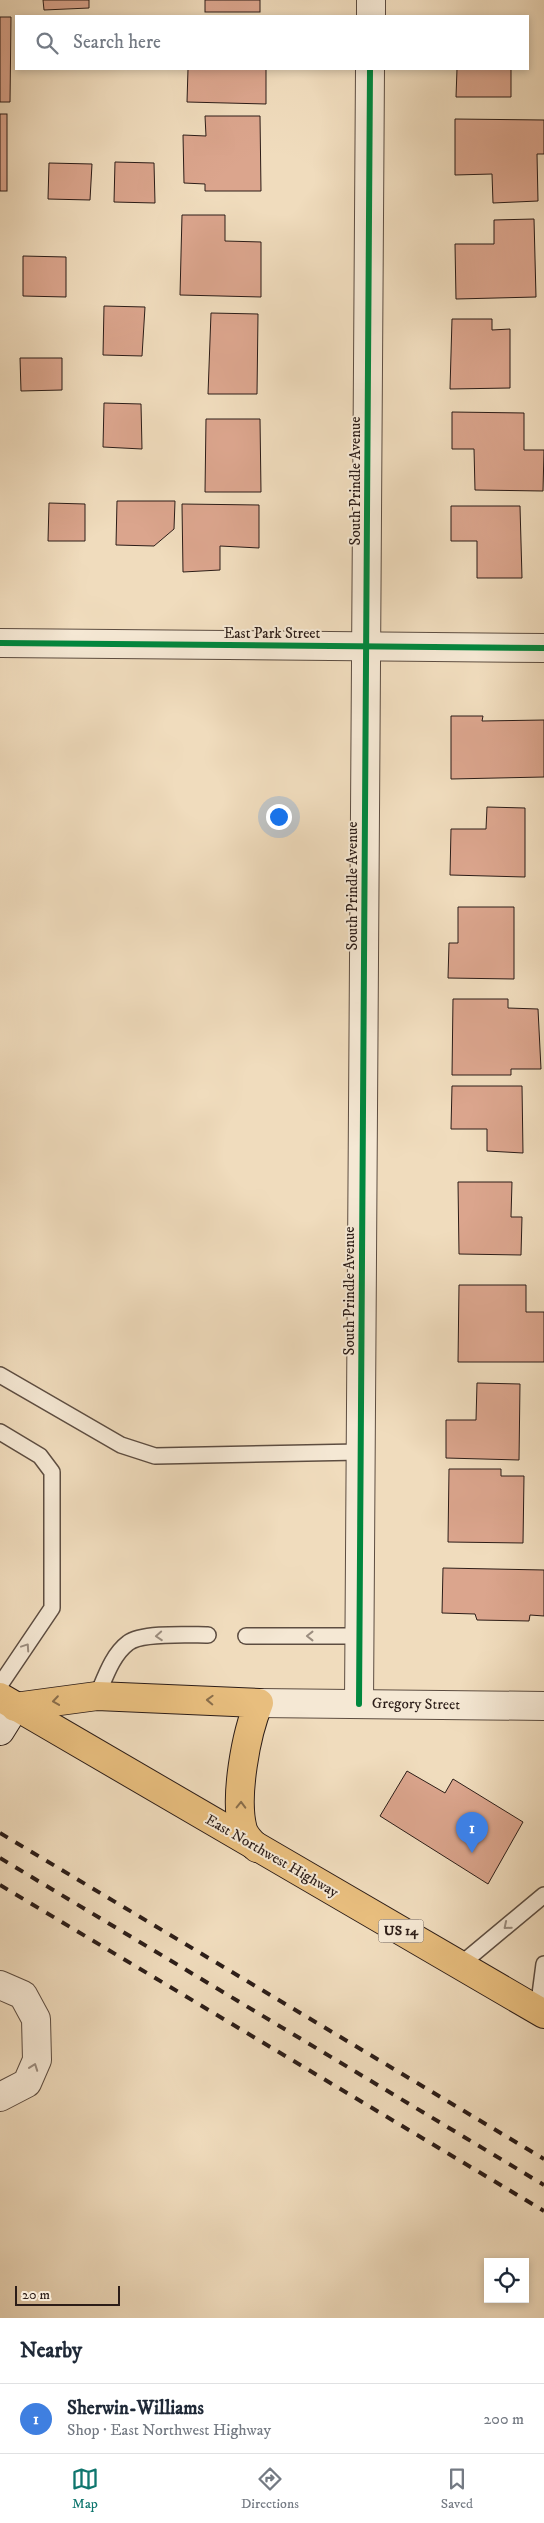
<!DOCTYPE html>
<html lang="en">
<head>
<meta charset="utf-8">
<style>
  :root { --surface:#fff; --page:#f2f2f3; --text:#1f2937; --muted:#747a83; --line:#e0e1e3; --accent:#0f766e }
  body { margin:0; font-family:"IM FELL DW Pica",serif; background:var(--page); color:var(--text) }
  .controls { position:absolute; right:15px; bottom:15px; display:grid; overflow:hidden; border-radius:0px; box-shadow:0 2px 8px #0003 }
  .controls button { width:45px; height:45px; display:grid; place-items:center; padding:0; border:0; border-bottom:1px solid var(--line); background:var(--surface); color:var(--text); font:25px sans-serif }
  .scale { position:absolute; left:15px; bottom:12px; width:105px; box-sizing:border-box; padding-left:5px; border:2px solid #2c1d18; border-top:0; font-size:14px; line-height:18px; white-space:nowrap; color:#2c1d18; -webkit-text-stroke:4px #f5e8d4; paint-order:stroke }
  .you { position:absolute; left:278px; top:816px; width:18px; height:18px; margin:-12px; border:4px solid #fff; border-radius:50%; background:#1a73e8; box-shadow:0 0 0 8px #1a73e833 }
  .badge { display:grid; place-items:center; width:32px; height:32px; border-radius:50%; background:var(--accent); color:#fff; font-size:16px; font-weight:700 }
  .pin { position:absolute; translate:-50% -41px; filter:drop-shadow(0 1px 2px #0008) }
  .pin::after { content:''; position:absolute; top:26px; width:18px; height:15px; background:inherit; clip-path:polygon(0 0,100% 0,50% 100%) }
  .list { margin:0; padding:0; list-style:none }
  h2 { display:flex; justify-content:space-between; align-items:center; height:65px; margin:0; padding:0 20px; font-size:21px }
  h2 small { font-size:16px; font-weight:400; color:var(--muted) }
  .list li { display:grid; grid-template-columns:32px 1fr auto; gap:15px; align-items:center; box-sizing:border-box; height:70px; padding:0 20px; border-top:1px solid var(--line) }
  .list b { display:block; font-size:19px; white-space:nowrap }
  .list p { margin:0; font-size:16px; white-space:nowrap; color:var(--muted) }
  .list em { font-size:16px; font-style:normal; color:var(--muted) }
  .icon { flex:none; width:28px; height:28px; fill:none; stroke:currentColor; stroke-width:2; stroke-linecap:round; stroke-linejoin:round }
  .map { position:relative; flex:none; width:544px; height:2318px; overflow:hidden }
  .search { position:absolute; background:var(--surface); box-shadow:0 2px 8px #0003; left:15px; right:15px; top:15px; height:55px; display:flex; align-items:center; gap:12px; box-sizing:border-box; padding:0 18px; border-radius:0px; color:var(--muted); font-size:19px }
  .sheet { height:135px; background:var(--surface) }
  nav { display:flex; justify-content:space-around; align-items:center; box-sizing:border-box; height:70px; border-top:1px solid var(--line); background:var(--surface); font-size:14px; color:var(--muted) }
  nav a { display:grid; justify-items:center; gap:2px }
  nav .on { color:var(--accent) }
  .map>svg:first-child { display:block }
</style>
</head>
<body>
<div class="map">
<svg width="544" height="2318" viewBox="0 0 544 2318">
  <rect width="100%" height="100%" fill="#f0dcbd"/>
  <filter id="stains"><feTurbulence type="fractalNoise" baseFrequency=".004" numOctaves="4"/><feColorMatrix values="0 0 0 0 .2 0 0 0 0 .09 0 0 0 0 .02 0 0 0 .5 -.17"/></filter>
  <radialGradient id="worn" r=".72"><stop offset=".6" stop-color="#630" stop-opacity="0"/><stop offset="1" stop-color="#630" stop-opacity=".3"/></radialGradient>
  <!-- building -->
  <g fill="#dba58d" stroke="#2c1d18">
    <polygon points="43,0 89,0 89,8 44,10"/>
    <rect x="205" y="0" width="55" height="12"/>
    <polygon points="0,17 11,17 10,102 0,102"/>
    <polygon points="188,69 266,69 266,104 187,102"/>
    <polygon points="457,69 511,69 511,97 456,97"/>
    <rect x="0" y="114" width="7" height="77"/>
    <polygon points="205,116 260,116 261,191 205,191 205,184 184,183 183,135 206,136"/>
    <polygon points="455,119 544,120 544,154 537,154 538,201 493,203 492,174 455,175"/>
    <polygon points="115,162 154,163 155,203 114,202"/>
    <polygon points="49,163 92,164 90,200 48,199"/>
    <polygon points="182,215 225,215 225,241 261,242 261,297 180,295"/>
    <polygon points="534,219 536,297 456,299 455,244 494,244 494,220"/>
    <polygon points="23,256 66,257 66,297 23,296"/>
    <polygon points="104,306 145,307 142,356 103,355"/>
    <polygon points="211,313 258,314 257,394 208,394"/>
    <polygon points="452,319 492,319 492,330 510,329 510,388 450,389"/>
    <polygon points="20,358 62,358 62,390 21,391"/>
    <polygon points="104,403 141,404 142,449 103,447"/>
    <polygon points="452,412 524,413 524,450 544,450 543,491 475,490 474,449 452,449"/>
    <polygon points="206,419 260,419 261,492 205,492"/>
    <polygon points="117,501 175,501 174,529 154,546 116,545"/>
    <polygon points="49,503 85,504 85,541 48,541"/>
    <polygon points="182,504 259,505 259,548 220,546 220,570 183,572"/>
    <polygon points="451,506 520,506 522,578 477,578 477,541 451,541"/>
    <polygon points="451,716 483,716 482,721 544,720 544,777 451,779"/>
    <polygon points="487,807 525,808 525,877 450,875 451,829 486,829"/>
    <polygon points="458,907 514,907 514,979 448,978 449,943 458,943"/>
    <polygon points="453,999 508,999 508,1008 538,1009 541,1069 511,1069 511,1075 452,1075"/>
    <polygon points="452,1086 522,1086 523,1153 487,1151 487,1129 451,1129"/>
    <polygon points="458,1182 512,1182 511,1217 522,1217 521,1255 459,1254"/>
    <polygon points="459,1285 526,1285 526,1312 544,1312 544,1362 458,1362"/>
    <polygon points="477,1383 520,1384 519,1460 446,1458 446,1420 476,1420"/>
    <polygon points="449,1469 501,1469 501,1476 524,1476 523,1543 448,1542"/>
    <polygon points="443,1568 544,1570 544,1616 530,1615 529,1621 477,1620 475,1614 442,1613"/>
    <polygon points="407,1771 445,1793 453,1779 523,1822 488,1884 380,1816"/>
  </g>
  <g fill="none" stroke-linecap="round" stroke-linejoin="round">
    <defs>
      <g id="lane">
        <polyline points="0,1375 121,1445 155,1456 360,1452"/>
        <polyline points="0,1432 40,1456 52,1472 52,1608 0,1685"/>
        <polyline points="246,1636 359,1636"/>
        <path d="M97,1696C105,1678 112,1655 128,1643C142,1632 190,1635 208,1635"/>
        <polyline points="460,1965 544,1895"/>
        <polyline points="538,2010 544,1964"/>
      </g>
      <g id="street">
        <polyline points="371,16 371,0"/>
        <polyline points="0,643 544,648"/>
        <polyline points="259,1703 544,1706"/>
        <polyline points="359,1704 370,69"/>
        <polyline points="0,1985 23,1995 36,2019 37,2060 27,2083 0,2097"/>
      </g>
      <polyline id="secondary" points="0,1731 15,1707"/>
      <g id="primary">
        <polyline points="0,1697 544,2014"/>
        <path d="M15,1707L97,1696L259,1703C246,1733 234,1798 243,1830C246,1838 252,1843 257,1848"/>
      </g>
    </defs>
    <!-- lane casing -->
    <use href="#lane" stroke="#5d4d41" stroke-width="18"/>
    <!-- street casing -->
    <use href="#street" stroke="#5d4d41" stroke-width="30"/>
    <!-- secondary casing -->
    <use href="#secondary" stroke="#2c1d18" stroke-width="30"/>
    <!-- primary casing -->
    <use href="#primary" stroke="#2c1d18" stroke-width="30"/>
    <!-- lane -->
    <use href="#lane" stroke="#f5e8d4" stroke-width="15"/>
    <!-- street -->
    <use href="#street" stroke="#f5e8d4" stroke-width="28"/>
    <!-- secondary -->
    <use href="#secondary" stroke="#f5e8d4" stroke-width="28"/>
    <!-- primary -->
    <use href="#primary" stroke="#e8be7e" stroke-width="28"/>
    <!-- rail -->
    <g stroke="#2c1d18" stroke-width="4" stroke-dasharray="9 9" stroke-linecap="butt">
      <polyline points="0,1833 544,2159"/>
      <polyline points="0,1858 544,2185"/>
      <polyline points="0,1885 544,2211"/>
    </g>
    <defs>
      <g id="cycleway">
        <polyline points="0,643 544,648"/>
        <polyline points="359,1704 370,69"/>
      </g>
    </defs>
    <!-- cycleway casing -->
    <use href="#cycleway" stroke="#f5e8d4" stroke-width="9"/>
    <!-- cycleway -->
    <use href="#cycleway" stroke="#00873e" stroke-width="6"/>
  </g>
  <!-- one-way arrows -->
  <defs><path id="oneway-chevron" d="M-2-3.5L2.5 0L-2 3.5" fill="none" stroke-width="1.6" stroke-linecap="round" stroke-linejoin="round" transform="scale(1.25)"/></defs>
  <g stroke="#9b8d7f">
    <use href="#oneway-chevron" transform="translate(159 1636) rotate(176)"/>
    <use href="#oneway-chevron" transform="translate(310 1636) rotate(180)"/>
    <use href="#oneway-chevron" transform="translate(26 1647) rotate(-56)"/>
    <use href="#oneway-chevron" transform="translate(507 1926) rotate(140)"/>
    <use href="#oneway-chevron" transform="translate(34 2067) rotate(-70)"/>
  </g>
  <g stroke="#8a6e4b">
    <use href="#oneway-chevron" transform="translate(210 1700) rotate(-178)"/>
    <use href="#oneway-chevron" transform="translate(56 1701) rotate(172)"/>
    <use href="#oneway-chevron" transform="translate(241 1805) rotate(-89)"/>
  </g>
  <g text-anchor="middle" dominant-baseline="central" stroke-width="4" stroke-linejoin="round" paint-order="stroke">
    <!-- shield labels -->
    <rect fill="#f5e8d4" stroke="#685a50" stroke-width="1" x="378.5" y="1919.5" width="45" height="23" rx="4"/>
    <g font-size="14" font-weight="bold" fill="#2c1d18">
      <text x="401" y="1931">US 14</text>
    </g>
    <!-- street labels -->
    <g font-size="15" fill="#2c1d18" stroke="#f5e8d4">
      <text transform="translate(355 481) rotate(-90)">South Prindle Avenue</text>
      <text x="272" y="633">East Park Street</text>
      <text transform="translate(352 886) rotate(-90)">South Prindle Avenue</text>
      <text transform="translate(349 1291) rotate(-90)">South Prindle Avenue</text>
      <text transform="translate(416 1704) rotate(1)">Gregory Street</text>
      <text transform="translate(272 1856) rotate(30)">East Northwest Highway</text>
    </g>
  </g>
  <rect width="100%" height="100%" filter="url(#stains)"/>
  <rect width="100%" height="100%" fill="url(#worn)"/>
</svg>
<div class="controls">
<button><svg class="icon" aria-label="locate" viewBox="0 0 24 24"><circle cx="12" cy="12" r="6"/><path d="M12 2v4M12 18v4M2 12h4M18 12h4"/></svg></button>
</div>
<div class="scale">20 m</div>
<div class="you"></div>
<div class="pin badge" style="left:472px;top:1853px;background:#3f7fe0">1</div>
<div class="search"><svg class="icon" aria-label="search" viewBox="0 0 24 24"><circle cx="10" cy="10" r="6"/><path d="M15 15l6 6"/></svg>Search here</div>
</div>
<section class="sheet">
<h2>Nearby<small></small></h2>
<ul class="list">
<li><span class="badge" style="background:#3f7fe0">1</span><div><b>Sherwin-Williams</b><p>Shop · East Northwest Highway</p></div><em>200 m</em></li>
</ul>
</section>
<nav>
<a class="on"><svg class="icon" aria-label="map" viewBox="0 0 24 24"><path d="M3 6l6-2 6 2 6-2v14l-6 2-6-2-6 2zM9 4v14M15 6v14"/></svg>Map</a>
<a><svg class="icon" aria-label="directions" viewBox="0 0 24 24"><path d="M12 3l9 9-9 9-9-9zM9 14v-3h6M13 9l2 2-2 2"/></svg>Directions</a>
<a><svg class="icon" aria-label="saved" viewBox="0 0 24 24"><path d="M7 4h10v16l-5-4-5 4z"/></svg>Saved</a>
</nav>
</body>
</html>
